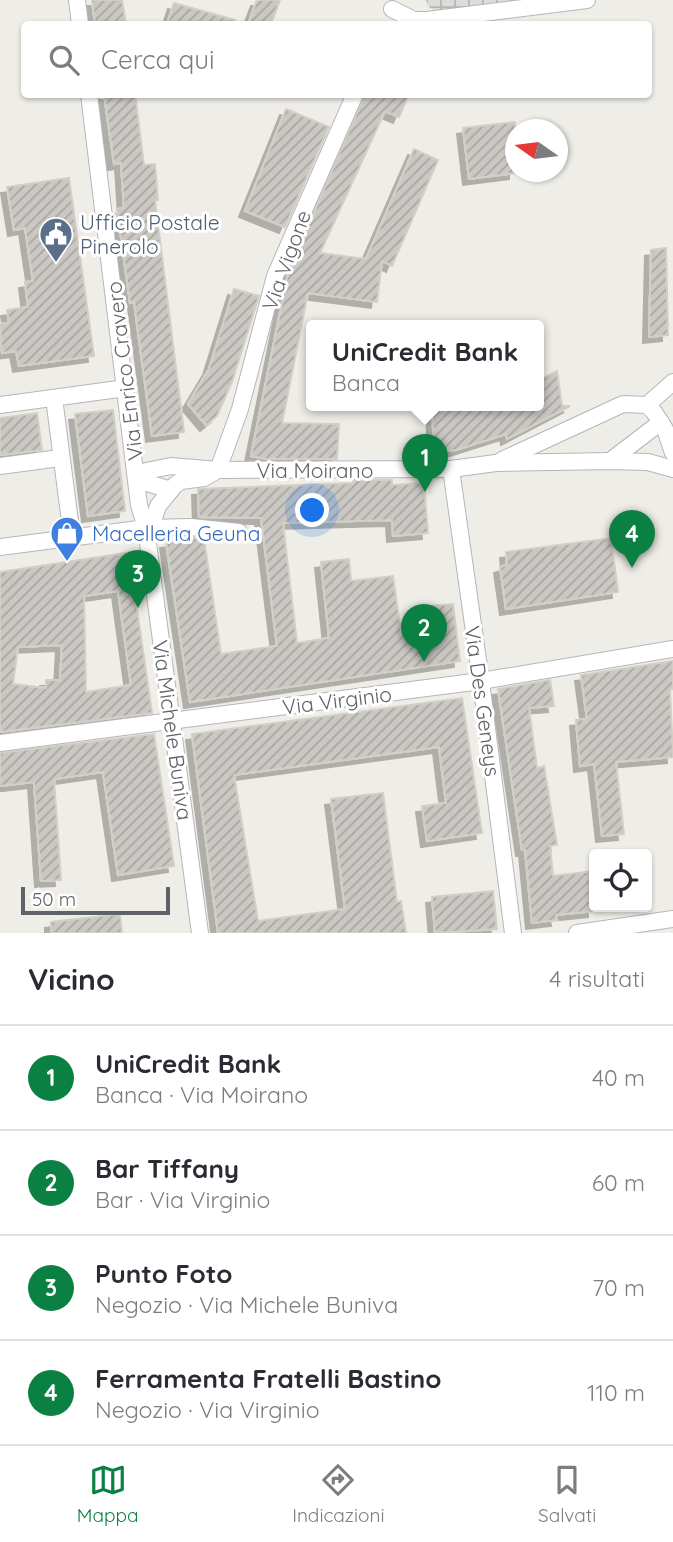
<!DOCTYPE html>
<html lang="it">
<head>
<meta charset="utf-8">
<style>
  :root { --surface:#fff; --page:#f7f7f7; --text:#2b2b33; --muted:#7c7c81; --line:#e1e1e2; --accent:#0b8043 }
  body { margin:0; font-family:Quicksand,sans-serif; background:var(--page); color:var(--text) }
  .controls { position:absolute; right:21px; bottom:21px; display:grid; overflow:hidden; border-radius:7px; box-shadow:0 2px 5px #0004 }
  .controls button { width:63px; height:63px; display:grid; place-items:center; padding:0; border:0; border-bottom:2px solid var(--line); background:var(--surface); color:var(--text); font:35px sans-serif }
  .compass { position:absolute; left:505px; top:119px; width:63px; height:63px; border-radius:50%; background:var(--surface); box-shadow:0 2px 5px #0004; rotate:284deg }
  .scale { position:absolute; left:21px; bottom:18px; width:149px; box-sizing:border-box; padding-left:7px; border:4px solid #5f6266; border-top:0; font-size:19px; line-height:24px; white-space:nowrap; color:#5f6266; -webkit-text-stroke:5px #fff; paint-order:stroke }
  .you { position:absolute; left:313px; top:511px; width:24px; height:24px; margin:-18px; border:5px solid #fff; border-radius:50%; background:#1a73e8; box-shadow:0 0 0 10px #1a73e833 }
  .badge { display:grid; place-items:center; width:46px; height:46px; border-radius:50%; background:var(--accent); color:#fff; font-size:23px; font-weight:700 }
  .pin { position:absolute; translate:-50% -58px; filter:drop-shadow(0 2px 4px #0008) }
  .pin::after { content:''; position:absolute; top:37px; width:24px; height:21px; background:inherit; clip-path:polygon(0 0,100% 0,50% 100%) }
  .popup { position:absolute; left:306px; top:320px; width:238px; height:91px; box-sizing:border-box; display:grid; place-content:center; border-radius:7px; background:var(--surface); filter:drop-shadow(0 2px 5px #0005); font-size:23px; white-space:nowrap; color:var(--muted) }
  .popup b { font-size:26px; color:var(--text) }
  .popup::after { content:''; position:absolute; left:50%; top:100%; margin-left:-14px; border:14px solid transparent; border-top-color:var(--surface) }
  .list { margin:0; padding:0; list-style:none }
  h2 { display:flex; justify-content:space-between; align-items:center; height:91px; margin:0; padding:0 28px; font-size:30px }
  h2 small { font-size:23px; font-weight:400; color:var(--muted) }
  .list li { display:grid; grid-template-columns:46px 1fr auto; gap:21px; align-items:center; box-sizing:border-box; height:105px; padding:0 28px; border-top:2px solid var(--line) }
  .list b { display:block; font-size:26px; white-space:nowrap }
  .list p { margin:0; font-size:23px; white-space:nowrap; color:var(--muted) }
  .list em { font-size:23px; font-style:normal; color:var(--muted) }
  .icon { flex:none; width:38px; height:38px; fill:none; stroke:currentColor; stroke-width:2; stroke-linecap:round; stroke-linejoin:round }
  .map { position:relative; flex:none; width:673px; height:933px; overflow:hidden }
  .search { position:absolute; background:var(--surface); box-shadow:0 2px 5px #0004; left:21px; right:21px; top:21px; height:77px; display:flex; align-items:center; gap:18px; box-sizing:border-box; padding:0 24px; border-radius:7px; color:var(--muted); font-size:26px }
  .sheet { height:511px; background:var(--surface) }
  nav { display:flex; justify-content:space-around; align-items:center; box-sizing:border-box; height:98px; border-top:2px solid var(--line); background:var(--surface); font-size:19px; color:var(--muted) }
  nav a { display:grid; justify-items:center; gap:4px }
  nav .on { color:var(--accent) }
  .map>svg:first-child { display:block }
</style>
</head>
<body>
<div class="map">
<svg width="673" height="933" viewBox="0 0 673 933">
  <defs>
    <pattern id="industrial-grid" width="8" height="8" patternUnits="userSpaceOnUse" patternTransform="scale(1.75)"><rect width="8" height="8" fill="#dedcd9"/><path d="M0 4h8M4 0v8" fill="none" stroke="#b7b6b4"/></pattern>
    <pattern id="building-hatch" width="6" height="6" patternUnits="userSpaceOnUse" patternTransform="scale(1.75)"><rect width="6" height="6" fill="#cbc8c4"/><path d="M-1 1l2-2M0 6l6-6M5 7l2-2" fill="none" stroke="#a8a6a3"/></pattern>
    <filter id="shadow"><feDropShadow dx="-6" dy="6" stdDeviation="0" flood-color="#0004"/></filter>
  </defs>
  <rect width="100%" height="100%" fill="#efede7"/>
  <!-- industrial -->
  <polygon fill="url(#industrial-grid)" points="426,0 581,0 444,18 429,7"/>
  <!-- building -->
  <g fill="url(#building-hatch)" stroke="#d3cfc6" stroke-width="2" fill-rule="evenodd" filter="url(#shadow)">
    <polygon points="92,0 122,0 126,24 95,24"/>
    <polygon points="257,0 280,0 271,24 248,24"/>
    <polygon points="174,3 235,20 234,24 167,24"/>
    <polygon points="104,94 135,94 144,165 155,164 158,200 155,200 184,432 152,436 134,302 130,303 117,209 124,208 121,163 114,164"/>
    <polygon points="365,94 409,94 399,117 385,111 320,253 366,259 414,149 438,160 392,266 382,261 377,302 308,293 282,423 339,424 337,459 266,459 251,456 288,273"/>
    <polygon points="286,109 329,127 285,227 245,211"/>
    <polygon points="515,122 515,173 469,179 463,128"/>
    <polygon points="69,178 94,356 19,366 16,351 2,353 0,324 9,323 7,310 28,307 25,282 33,281 25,228 14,230 7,187"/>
    <polygon points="666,248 668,335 649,337 651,250"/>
    <polygon points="234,289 259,296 232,382 217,416 206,425 188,404 209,369"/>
    <polygon points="557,371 562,406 570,406 507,439 506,434 456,450 434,451 432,406 539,406 539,380"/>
    <polygon points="113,410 125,511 88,516 75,414"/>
    <polygon points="37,413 42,450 0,455 0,418"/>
    <polygon points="353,480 392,480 392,485 424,483 428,533 393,536 392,520 283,523 297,643 329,638 321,562 349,559 351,581 393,576 401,631 429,626 428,606 453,604 460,661 190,702 166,542 193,538 204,539 221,654 277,646 261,518 199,517 198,489 353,483"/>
    <polygon points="611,538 618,592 506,609 500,567 507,565 506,552"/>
    <path d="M133,552L138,587L134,588L152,713L0,732V572ZM118,591L131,685L86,692L84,596ZM62,645L60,680H46V688L13,684L18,647Z"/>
    <polygon points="673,661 673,689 670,690 673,757 616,762 624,834 602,836 594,764 580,766 576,720 587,719 581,675"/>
    <polygon points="550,680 554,706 529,708 537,768 544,766 557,845 550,846 553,876 594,871 594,911 556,915 557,920 532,923 525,850 522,850 498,689"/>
    <polygon points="462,698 482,833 427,841 422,806 446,803 439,747 234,775 258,921 345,909 331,799 383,793 397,902 401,901 406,933 218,933 192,734"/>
    <polygon points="154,734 174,866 118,875 103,772 54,779 61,880 41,881 34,782 0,786 0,753"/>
    <polygon points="493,891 497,929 435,933 432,897"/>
    <polygon points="120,914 122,933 51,933 51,922"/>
  </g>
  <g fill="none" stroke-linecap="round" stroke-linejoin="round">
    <defs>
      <g id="minor">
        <polyline points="77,0 80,24"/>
        <polyline points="392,9 414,20 427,20 587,0"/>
        <polyline points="89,94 139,505 146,528 200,933"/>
        <polyline points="54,398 72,537"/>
        <polyline points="0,405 126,388"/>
        <polyline points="647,405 673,382"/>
        <polyline points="502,460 623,404 647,405 654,412 665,429 673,453"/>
        <polyline points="610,461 661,422"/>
        <polyline points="0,466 60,458"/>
        <polyline points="451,469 481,681 513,933"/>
        <polyline points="218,470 240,409 275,276 355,94"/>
        <polyline points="137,480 146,471 171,466 218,470 451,469 496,463 610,461 648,462 673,469"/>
        <polyline points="137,480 171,490"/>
        <polyline points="146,528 152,524 158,506 175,485 181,481 204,478 218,470"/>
        <polyline points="0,547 146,528 191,527 239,532"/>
        <polyline points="0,743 481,681 673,649"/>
        <polyline points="577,933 673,919"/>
      </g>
    </defs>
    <!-- minor casing -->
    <use href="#minor" stroke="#b4b7ba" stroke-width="18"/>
    <!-- minor -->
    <use href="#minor" stroke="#fff" stroke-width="16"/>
  </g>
  <!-- icons -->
  <defs>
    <symbol id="civic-pin" viewBox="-11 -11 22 30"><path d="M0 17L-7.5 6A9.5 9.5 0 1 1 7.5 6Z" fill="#5c6f8a" stroke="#fff"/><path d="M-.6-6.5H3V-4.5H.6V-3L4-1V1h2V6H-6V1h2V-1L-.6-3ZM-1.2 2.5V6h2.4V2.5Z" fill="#fff"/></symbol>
    <symbol id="shop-pin" viewBox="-11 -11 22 30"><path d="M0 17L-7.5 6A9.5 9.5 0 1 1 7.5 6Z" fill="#3f7fe0" stroke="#fff"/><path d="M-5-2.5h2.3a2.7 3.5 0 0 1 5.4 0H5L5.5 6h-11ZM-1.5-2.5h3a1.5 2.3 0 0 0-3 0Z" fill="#fff"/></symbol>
  </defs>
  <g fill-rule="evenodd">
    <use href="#civic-pin" x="37" y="215" width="38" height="52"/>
    <use href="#shop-pin" x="48" y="514" width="38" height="52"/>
  </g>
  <g text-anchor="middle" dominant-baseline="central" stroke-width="6" stroke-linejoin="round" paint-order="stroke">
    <!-- service labels -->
    <g font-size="21" fill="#4e5e75" stroke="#fff" text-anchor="start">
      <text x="80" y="222">Ufficio Postale<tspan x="80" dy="24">Pinerolo</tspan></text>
    </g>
    <!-- street labels -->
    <g font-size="21" fill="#5f6266" stroke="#fff">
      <text transform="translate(286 260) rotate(-70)">Via Vigone</text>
      <text transform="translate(124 371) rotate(-97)">Via Enrico Cravero</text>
      <text x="315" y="470">Via Moirano</text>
      <text transform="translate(337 700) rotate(-7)">Via Virginio</text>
      <text transform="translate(483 701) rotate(82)">Via Des Geneys</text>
      <text transform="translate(173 730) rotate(82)">Via Michele Buniva</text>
    </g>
    <!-- shop labels -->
    <g font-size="21" fill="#366cbe" stroke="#fff" text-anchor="start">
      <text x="92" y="533">Macelleria Geuna</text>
    </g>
  </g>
</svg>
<div class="controls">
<button><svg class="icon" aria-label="locate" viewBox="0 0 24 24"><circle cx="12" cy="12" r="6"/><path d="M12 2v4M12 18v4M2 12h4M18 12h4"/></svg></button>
</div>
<svg class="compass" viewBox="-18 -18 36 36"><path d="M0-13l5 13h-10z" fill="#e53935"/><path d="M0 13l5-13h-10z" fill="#7c7c81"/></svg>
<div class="scale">50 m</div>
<div class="you"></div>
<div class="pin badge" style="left:425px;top:492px">1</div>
<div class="popup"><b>UniCredit Bank</b>Banca</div>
<div class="pin badge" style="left:424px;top:662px">2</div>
<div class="pin badge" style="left:138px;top:608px">3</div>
<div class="pin badge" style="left:632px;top:568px">4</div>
<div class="search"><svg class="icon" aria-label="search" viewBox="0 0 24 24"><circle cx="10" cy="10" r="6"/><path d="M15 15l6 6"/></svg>Cerca qui</div>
</div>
<section class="sheet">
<h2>Vicino<small>4 risultati</small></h2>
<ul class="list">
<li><span class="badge">1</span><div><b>UniCredit Bank</b><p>Banca · Via Moirano</p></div><em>40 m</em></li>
<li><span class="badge">2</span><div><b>Bar Tiffany</b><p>Bar · Via Virginio</p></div><em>60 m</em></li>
<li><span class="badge">3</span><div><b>Punto Foto</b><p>Negozio · Via Michele Buniva</p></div><em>70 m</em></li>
<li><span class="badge">4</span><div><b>Ferramenta Fratelli Bastino</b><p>Negozio · Via Virginio</p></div><em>110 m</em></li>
</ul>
</section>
<nav>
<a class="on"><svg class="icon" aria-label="map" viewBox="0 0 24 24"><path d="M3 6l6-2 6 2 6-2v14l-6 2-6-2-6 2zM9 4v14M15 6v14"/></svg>Mappa</a>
<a><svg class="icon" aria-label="directions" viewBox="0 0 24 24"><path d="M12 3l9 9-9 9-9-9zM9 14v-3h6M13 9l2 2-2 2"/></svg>Indicazioni</a>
<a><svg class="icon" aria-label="saved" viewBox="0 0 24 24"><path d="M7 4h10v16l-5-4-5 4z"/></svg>Salvati</a>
</nav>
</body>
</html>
